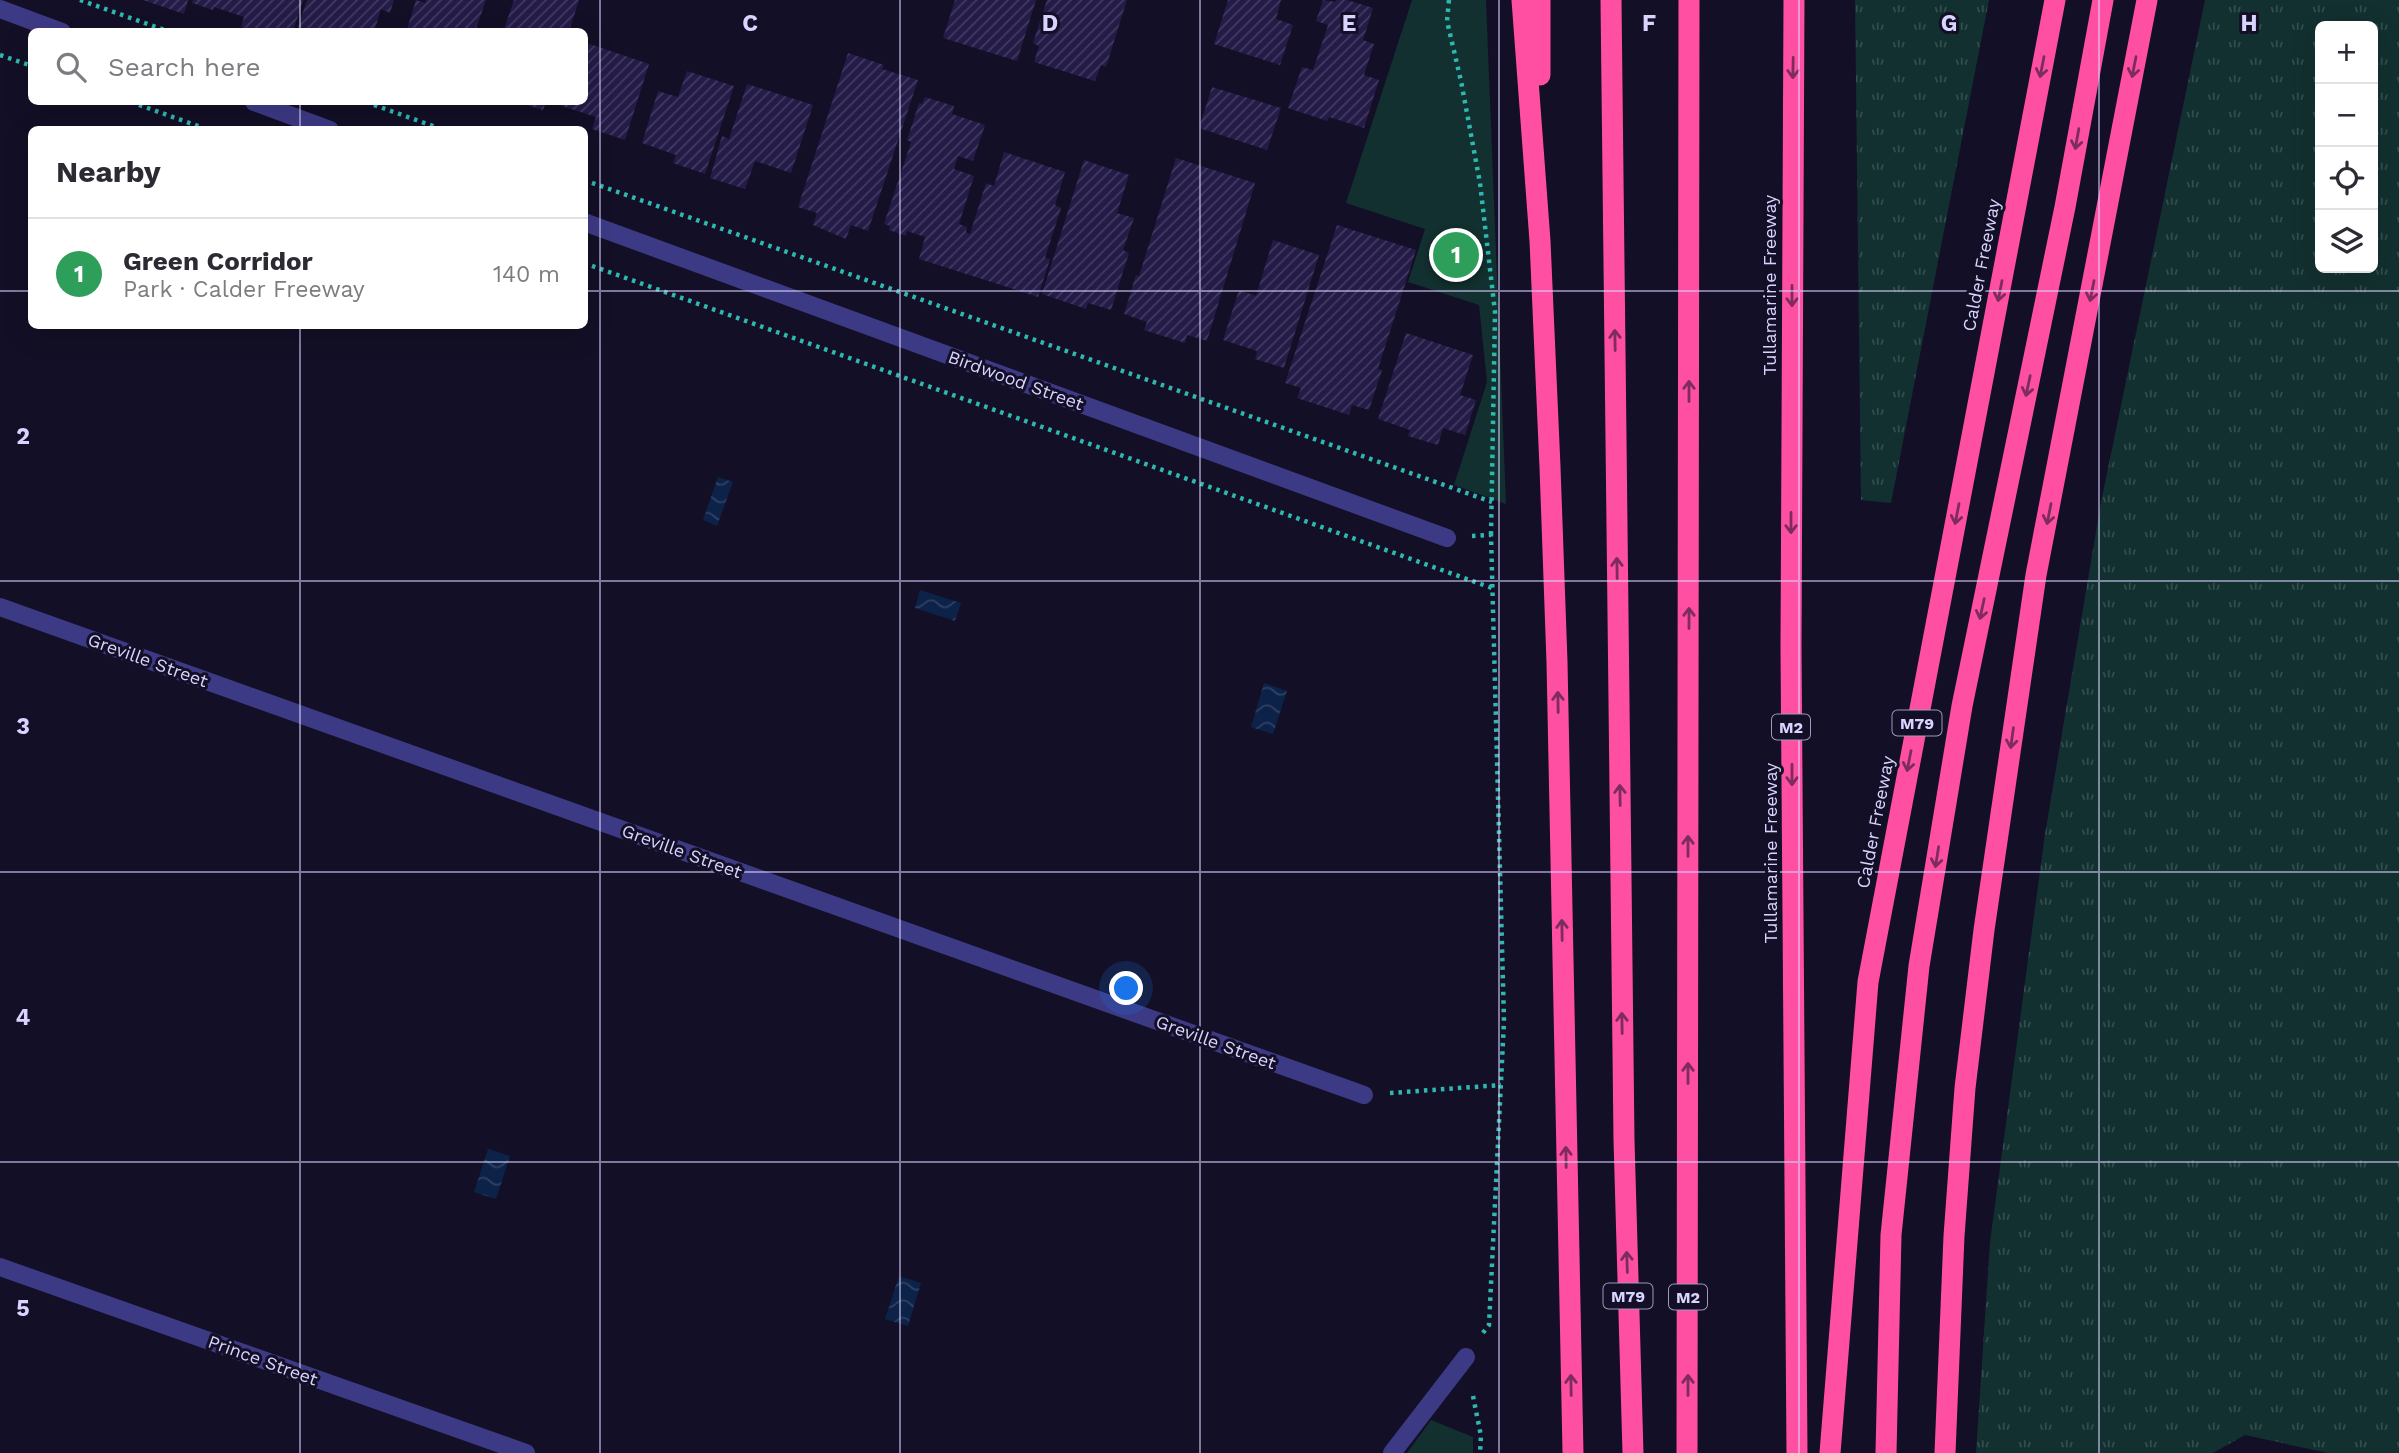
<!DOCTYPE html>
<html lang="en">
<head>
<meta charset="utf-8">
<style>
  :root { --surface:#fff; --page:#f7f7f7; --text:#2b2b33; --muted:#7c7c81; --line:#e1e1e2; --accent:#111827 }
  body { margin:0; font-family:"Work Sans",sans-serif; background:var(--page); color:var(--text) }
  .controls { position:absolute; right:21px; top:21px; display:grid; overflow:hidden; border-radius:10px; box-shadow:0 7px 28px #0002 }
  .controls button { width:63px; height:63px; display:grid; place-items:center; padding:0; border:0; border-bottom:2px solid var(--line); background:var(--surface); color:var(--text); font:35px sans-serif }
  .you { position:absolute; left:1127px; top:989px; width:24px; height:24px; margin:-18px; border:5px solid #fff; border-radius:50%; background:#1a73e8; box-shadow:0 0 0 10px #1a73e833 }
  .badge { display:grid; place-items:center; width:46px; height:46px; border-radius:50%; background:var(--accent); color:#fff; font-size:23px; font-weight:700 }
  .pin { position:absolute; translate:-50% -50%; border:4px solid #fff; box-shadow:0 2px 7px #0006 }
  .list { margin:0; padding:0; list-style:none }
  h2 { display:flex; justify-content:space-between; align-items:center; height:91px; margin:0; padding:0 28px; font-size:30px }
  h2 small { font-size:23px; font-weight:400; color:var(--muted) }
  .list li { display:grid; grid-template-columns:46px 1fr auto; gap:21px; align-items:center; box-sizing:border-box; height:112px; padding:0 28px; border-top:2px solid var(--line) }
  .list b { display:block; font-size:26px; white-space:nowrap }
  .list p { margin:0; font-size:23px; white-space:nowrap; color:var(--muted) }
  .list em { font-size:23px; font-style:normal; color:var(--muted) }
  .icon { flex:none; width:38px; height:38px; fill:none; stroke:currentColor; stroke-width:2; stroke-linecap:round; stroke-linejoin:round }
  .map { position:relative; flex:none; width:2399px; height:1453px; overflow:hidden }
  .search { position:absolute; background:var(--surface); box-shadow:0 7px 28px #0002; left:28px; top:28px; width:560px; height:77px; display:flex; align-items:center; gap:18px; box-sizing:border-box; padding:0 24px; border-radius:10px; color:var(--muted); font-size:26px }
  .panel { position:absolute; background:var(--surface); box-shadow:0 7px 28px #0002; left:28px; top:126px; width:560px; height:203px; border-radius:10px }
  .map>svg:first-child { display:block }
</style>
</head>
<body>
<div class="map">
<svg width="2399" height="1453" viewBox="0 0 2399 1453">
  <defs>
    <pattern id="grass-tufts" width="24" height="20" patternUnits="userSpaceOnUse" patternTransform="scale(1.75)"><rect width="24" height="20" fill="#12302f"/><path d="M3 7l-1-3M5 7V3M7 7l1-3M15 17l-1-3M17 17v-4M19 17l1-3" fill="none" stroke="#344d4e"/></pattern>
    <pattern id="water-waves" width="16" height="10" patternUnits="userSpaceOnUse" patternTransform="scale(1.75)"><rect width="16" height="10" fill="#0c2248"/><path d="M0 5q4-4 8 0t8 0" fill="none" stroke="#2f4163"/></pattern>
    <pattern id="building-hatch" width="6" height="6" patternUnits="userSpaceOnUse" patternTransform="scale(1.75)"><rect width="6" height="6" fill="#241b47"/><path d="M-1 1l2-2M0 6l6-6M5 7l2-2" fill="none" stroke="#433b63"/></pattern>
  </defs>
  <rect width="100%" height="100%" fill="#130f26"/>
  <!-- grass -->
  <g fill="url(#grass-tufts)" fill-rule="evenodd">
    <polygon points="1855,0 1989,0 1891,503 1861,500"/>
    <path d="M2205,0H2399V1453H2328L2245,1435L2213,1453H1976L1990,1242L2045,834L2101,502ZM2320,26H2373V268H2320Z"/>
  </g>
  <!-- park -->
  <g fill="#12302f">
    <polygon points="1412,0 1486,0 1506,504 1454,485 1487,382 1479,305 1408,282 1425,229 1346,203"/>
    <polygon points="1431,1420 1473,1437 1473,1453 1407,1453"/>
  </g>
  <!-- water -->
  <g fill="url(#water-waves)">
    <polygon points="718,477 733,482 717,526 703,520"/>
    <polygon points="920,590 961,603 955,621 915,608"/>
    <polygon points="1264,683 1287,691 1273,734 1251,727"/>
    <polygon points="488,1149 510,1156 496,1199 474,1192"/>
    <polygon points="899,1276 921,1283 908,1326 885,1319"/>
  </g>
  <!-- building -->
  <g fill="url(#building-hatch)">
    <polygon points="143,0 188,0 184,14"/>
    <polygon points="193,0 303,0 293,32 255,32 241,27 244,17 214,7 213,10 192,3"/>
    <polygon points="307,0 394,0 390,13 381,9 374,32 312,32 298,27"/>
    <polygon points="416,0 425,3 426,0 486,0 475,32 406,32"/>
    <polygon points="514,0 579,0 569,32 503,32"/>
    <polygon points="955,0 1036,0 1017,61 943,38"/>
    <polygon points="1047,0 1127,0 1106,67 1101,65 1095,81 1034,62 1039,46 1033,43"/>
    <polygon points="1228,0 1281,0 1276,19 1293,25 1280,65 1214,44"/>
    <polygon points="1323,0 1335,2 1336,0 1347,0 1373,8 1363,40 1374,44 1364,75 1379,80 1364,128 1329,117 1327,121 1288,108 1302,67 1313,70 1328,25 1316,21"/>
    <polygon points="584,42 649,64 625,140 592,129 596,117 562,106 563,102 584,102"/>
    <polygon points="848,53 884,65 882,69 918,80 868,231 851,225 846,239 813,225 817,213 798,207"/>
    <polygon points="687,71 734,86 705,174 673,163 676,155 642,143 658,91 678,97"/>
    <polygon points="747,84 813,105 791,173 755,161 745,189 710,178 722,136 729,139"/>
    <polygon points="1212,87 1281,108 1267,150 1199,128"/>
    <polygon points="925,97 954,106 952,114 985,125 973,161 958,156 954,169 974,176 959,224 967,227 966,232 970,234 986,183 994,186 1004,152 1065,172 1055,205 1061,208 1045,258 1050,259 1038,297 919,259 925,237 907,231 906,236 889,230 890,226 884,224 911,142 907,140 919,103 922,104"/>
    <polygon points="517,102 546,102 543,110"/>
    <polygon points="1176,158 1255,183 1207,341 1187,335 1185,343 1144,330 1147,322 1124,314 1136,275 1139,276"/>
    <polygon points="1084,160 1129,175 1117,213 1134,218 1123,250 1129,253 1111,310 1088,303 1086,309 1042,294"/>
    <polygon points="1337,225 1416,250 1378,369 1382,370 1369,410 1352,405 1349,415 1297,398 1301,388 1285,383"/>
    <polygon points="1273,240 1319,255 1284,368 1255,359 1257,351 1223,340 1239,290 1256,296"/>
    <polygon points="1406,333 1473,355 1460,395 1476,400 1465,435 1443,428 1438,445 1408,436 1410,430 1378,419"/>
  </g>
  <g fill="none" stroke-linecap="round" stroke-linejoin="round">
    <!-- path -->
    <g stroke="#2fb8b0" stroke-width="4.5" stroke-dasharray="3.5 5" stroke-linecap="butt">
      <polyline points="80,0 170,32"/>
      <polyline points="1449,0 1447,21 1461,81 1480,183 1495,312 1491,535"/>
      <polyline points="0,55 32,66"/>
      <polyline points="131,102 209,130"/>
      <polyline points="366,102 444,130"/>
      <polyline points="584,180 1492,502"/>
      <polyline points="584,263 1492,588"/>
      <polyline points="1472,536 1491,535 1504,1021 1489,1325 1482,1334"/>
      <polyline points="1390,1093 1501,1085"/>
      <polyline points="1473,1396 1481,1436 1480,1453"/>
    </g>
    <!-- street -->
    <g stroke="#3d3a85" stroke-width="18">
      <polyline points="0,9 62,32"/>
      <polyline points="254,102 330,130"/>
      <polyline points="584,222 1447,538"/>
      <polyline points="0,607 1364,1095"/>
      <polyline points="0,1267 526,1453"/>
      <polyline points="1392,1453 1466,1357"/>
    </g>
    <!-- highway -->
    <g stroke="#ff4fa3" stroke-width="21">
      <polyline points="1522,0 1540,241 1550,467 1557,662 1573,1453"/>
      <polyline points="1540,0 1540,75"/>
      <polyline points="1611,0 1624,1140 1633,1453"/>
      <polyline points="1794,0 1791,648 1797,1453"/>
      <polyline points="1687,1453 1689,0"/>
      <polyline points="1830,1453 1868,982 2055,0"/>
      <polyline points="1886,1453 1891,1235 1919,966 1962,706 2065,207 2103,0"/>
      <polyline points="1945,1453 1954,1236 1965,1088 1984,930 2036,575 2147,0"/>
    </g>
  </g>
  <!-- one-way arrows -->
  <defs><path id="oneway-shaft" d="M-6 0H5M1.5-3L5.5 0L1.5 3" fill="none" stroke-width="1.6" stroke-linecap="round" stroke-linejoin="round" transform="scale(1.75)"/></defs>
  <g stroke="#7d2c5e">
    <use href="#oneway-shaft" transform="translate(2042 67) rotate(101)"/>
    <use href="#oneway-shaft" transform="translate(2134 67) rotate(101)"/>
    <use href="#oneway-shaft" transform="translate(1793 68) rotate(91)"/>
    <use href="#oneway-shaft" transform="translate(2077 139) rotate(100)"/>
    <use href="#oneway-shaft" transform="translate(2000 291) rotate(101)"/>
    <use href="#oneway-shaft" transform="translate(2092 291) rotate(101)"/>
    <use href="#oneway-shaft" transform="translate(1792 296) rotate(90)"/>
    <use href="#oneway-shaft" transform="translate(1615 340) rotate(-91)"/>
    <use href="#oneway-shaft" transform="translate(2028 386) rotate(102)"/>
    <use href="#oneway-shaft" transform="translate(1689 391) rotate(-90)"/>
    <use href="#oneway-shaft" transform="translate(1957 514) rotate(101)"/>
    <use href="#oneway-shaft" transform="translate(2049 514) rotate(101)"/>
    <use href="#oneway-shaft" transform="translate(1791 523) rotate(90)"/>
    <use href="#oneway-shaft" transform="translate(1617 568) rotate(-91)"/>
    <use href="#oneway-shaft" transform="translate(1982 609) rotate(102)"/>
    <use href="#oneway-shaft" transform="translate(1689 618) rotate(-90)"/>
    <use href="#oneway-shaft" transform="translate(1558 702) rotate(-91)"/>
    <use href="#oneway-shaft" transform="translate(2012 738) rotate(98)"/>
    <use href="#oneway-shaft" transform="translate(1909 761) rotate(101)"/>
    <use href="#oneway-shaft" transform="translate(1792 775) rotate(90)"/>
    <use href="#oneway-shaft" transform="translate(1620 795) rotate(-91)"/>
    <use href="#oneway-shaft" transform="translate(1688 846) rotate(-90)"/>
    <use href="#oneway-shaft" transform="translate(1937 857) rotate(99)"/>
    <use href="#oneway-shaft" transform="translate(1562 930) rotate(-91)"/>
    <use href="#oneway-shaft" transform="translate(1622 1023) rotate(-91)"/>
    <use href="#oneway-shaft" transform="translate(1688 1073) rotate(-90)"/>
    <use href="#oneway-shaft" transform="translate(1566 1157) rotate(-91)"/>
    <use href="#oneway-shaft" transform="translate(1627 1262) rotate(-92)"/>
    <use href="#oneway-shaft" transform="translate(1571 1385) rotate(-91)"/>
    <use href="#oneway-shaft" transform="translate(1688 1385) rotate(-90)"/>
  </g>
  <!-- grid -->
  <path fill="none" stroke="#d9d4ff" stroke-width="2" stroke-opacity="0.55" d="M300,0V32M600,0V1453M900,0V1453M1200,0V1453M1499,0V1453M1799,0V1453M2099,0V1453M300,102V130M0,291H32M584,291H2399M300,326V1453M0,581H2399M0,872H2399M0,1162H2399"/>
  <g text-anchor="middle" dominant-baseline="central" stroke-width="6" stroke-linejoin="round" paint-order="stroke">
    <!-- shield labels -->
    <g fill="#130f26" stroke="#9e99be" stroke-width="2">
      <rect x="1892.5" y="710.5" width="49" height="25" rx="5"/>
      <rect x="1772" y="714.5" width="38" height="25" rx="5"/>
      <rect x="1603.5" y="1283.5" width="49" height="25" rx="5"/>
      <rect x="1669" y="1284.5" width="38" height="25" rx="5"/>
    </g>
    <g font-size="16" font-weight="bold" fill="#d9d4ff">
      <text x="1917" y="723">M79</text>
      <text x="1791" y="727">M2</text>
      <text x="1628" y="1296">M79</text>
      <text x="1688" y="1297">M2</text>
    </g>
    <!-- street labels -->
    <g font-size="18" fill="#d9d4ff" stroke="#130f26">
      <text transform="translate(1981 265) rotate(-79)">Calder Freeway</text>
      <text transform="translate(1769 285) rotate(-90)">Tullamarine Freeway</text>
      <text transform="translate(1016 380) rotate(20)">Birdwood Street</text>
      <text transform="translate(148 660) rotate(20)">Greville Street</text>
      <text transform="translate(1875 822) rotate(-79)">Calder Freeway</text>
      <text transform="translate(682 851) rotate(20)">Greville Street</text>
      <text transform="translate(1770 853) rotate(-90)">Tullamarine Freeway</text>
      <text transform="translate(1216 1042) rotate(20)">Greville Street</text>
      <text transform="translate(263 1360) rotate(20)">Prince Street</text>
    </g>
  </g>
  <g font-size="23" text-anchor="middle" font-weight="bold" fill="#d9d4ff" stroke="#130f26" stroke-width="6" stroke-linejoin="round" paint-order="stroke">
    <text x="750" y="31">C</text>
    <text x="1050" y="31">D</text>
    <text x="1349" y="31">E</text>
    <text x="1649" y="31">F</text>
    <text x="1949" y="31">G</text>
    <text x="2249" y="31">H</text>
    <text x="23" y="444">2</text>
    <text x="23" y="734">3</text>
    <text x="23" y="1025">4</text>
    <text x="23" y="1316">5</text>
  </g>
</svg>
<div class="controls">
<button>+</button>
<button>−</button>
<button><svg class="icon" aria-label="locate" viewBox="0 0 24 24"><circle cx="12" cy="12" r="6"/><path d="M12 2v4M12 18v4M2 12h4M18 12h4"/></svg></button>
<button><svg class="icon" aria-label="layers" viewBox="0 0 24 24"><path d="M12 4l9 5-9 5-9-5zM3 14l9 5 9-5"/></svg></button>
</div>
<div class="you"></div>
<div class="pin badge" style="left:1456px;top:255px;background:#2e9e5b">1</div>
<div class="search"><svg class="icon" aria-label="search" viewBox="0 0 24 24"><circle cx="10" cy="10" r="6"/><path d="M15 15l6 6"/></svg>Search here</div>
<section class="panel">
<h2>Nearby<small></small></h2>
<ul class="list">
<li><span class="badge" style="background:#2e9e5b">1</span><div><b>Green Corridor</b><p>Park · Calder Freeway</p></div><em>140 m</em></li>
</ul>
</section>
</div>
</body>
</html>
